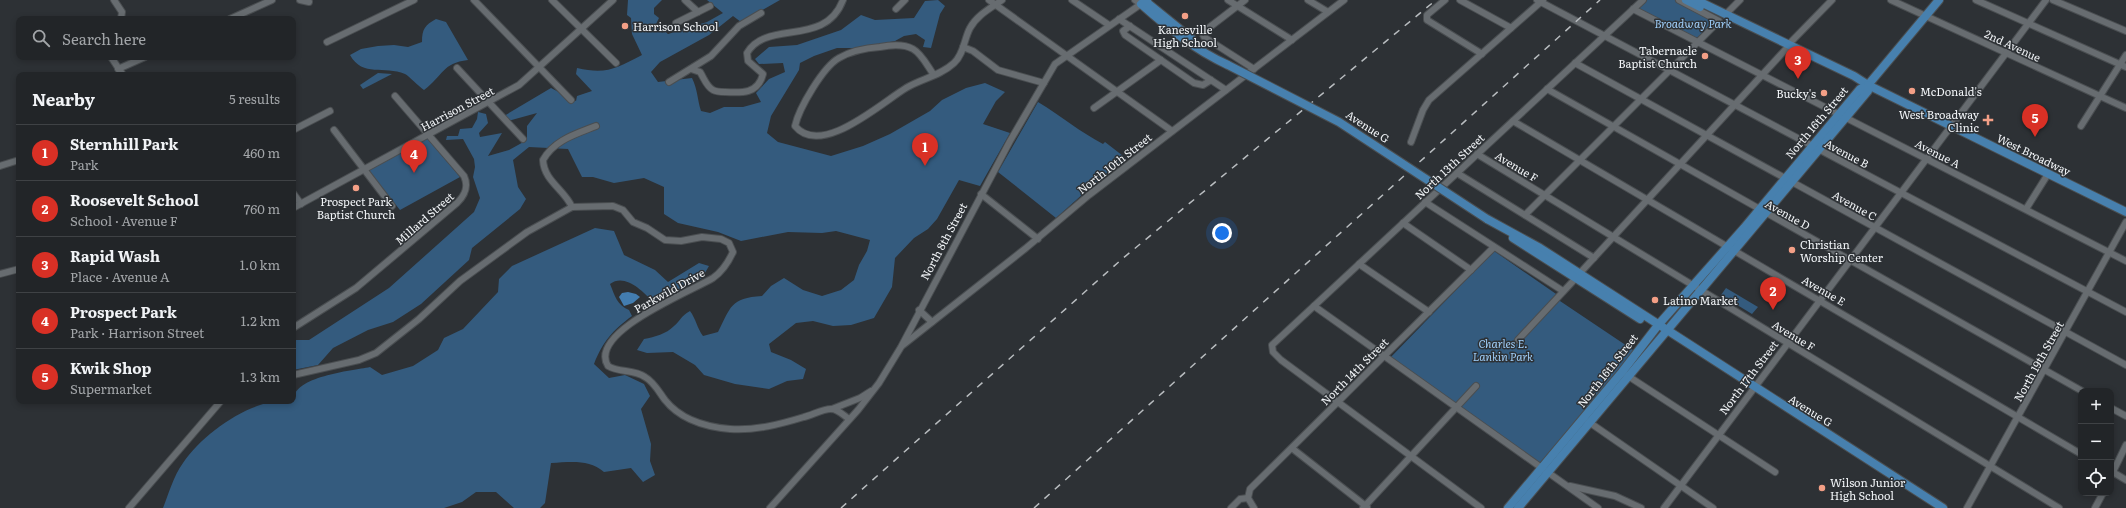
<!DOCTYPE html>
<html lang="en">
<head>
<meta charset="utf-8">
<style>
  :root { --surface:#222528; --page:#2a2d30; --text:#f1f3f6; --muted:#a2a5a8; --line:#3f4245; --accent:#d93025 }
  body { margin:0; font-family:Literata,serif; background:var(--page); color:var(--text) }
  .controls { position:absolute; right:12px; bottom:12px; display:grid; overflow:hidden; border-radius:8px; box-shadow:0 2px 6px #0003 }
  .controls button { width:36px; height:36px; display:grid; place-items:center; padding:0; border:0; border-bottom:1px solid var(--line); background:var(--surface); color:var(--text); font:20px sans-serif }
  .you { position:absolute; left:1222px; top:233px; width:14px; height:14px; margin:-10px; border:3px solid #fff; border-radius:50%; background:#1a73e8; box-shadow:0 0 0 6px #1a73e833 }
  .badge { display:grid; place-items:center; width:26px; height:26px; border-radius:50%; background:var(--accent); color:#fff; font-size:13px; font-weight:700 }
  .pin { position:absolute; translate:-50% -33px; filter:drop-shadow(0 1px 2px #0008) }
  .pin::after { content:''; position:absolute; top:21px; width:14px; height:12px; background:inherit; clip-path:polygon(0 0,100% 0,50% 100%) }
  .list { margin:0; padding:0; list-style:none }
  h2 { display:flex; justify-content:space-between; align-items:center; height:52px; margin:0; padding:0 16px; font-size:17px }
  h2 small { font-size:13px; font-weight:400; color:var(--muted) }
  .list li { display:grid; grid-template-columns:26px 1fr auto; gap:12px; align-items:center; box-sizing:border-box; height:56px; padding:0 16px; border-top:1px solid var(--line) }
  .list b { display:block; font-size:15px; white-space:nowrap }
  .list p { margin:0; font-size:13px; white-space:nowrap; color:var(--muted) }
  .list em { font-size:13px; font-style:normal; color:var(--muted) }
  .icon { flex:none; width:22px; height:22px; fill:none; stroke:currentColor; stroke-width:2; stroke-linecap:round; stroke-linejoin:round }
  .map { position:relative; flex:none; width:2126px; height:508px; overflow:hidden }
  .search { position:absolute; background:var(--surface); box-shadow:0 2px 6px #0003; left:16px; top:16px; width:280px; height:44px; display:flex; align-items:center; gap:10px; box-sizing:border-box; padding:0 14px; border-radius:8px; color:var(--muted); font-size:15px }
  .panel { position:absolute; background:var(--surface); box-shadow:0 2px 6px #0003; left:16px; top:72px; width:280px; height:332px; border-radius:8px }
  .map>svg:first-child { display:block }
</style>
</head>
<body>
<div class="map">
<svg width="2126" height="508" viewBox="0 0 2126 508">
  <rect width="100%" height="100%" fill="#2d3135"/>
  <!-- green -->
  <g fill="#345b7e">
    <path d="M628,0H662L654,8V14L659,18L656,24L668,34L707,22L723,13L707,0H780L741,22L733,16L709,35L660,62L651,72L658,82L692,78C698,91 697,98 701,111L710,113L724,107H743L761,102L756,93L769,79L785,72L783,63L759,64L755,59L769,47L797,45L841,30L861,15L875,20L914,18L925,1L938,0L945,6L940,14L931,48L923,47L925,40L916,34L904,36L895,41L859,48H837L814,56L800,63L799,70L771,116L767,133L778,142L831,156L863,146L890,134L930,111L942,100L966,88L985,83L1005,92L996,101L983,124L1010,133L980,186L959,180L937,219L928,229L914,238L895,258L892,287L874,318L851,325L833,326L813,321L796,323L769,344L771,352L791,360L806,369L803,379L787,381L769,389L735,384L704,375L695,365L673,352L647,353L637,350L644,339C655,337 666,334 674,326C681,320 680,317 690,311C696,319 697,328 703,336L718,332C731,307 730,298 762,296L771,286L784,278L803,290L822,296L841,290L854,280L859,265L867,251L870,240L836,231L822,233L788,232L741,241L718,232L678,223L664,214V187L644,178L614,183L593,177H582L568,149L529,147L513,160L518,187L526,199L520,209L472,248L469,260L421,304L393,322L368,330L333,348L318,365L293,370V340H309L389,288L474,212L480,198L473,177L475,167L474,159L463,139L446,140L447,136H458L460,129L472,128L477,119L478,112L486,114L488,123L479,133L480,137L502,133L488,156L509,150L527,140V126L537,113L508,121L504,116L551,88L576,101L577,96L592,91L576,74L577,68C607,75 616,68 642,55L632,34L631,18L627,15Z"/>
    <polygon points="1646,0 1676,0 1717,20 1697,40 1637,9"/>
    <path d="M436,19L446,22L468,60C442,63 443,76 424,90C418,86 409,76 405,74C384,65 363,78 350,55L361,49L378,46L394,45L408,47L422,42C422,29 425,25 436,19Z"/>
    <polygon points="378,73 392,74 363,89 360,85"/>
    <path d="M1038,102C1061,116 1080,132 1103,144L1105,142L1127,159L1084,193L1056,218L998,172Z"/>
    <polygon points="427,138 460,177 400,210 368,170"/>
    <path d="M595,228L614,231L624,255L655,270L668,282L699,263L709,266L702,278L666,297L652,301C642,290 624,273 610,284C615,296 617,305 629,310L632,316C613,330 603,341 594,364L609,378L625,375L644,384L650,396L641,409L651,444L650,461L655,475L643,482L631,468L604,472C589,459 571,462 551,463L545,503L540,508H514L496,492H476L462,502L444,508H163C169,493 173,477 183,463C199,439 232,414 260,405C270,401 282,401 293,401C293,376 351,371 370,367L382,375L413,366L438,350L444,338L463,329L498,292L499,279L512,266Z"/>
    <polygon points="1494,251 1559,296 1557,299 1636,352 1542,468 1389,359"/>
    <polygon points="1726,288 1758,307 1752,314 1721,295"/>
  </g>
  <!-- water -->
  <polygon fill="#437db0" points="628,292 636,294 640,297 633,303 624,306 619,297 622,293"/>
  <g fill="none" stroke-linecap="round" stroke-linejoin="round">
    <defs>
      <g id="minor">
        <polyline points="114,0 122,12 121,19"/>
        <polyline points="300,0 309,2"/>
        <polyline points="474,0 571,100"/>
        <polyline points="552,0 616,63"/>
        <polyline points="685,0 698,12"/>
        <polyline points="989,0 1172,131"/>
        <polyline points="1072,0 1109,25"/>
        <polyline points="1228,0 1292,40"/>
        <polyline points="1245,0 1202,33 1204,37 1254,69"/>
        <polyline points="1308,0 1328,12"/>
        <polyline points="1445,0 1427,15 1427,20 1482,54"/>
        <polyline points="1460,0 1511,28"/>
        <polyline points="1537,0 2126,312"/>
        <polyline points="1891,0 2126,108"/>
        <polyline points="1976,0 2126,67"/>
        <polyline points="2053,0 2126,31"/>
        <polyline points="896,9 905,0"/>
        <polyline points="1633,9 2126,261"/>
        <polyline points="1727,13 1740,0"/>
        <polyline points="230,19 272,0"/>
        <polyline points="1119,19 1226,90"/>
        <polyline points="676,23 710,6"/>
        <polyline points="1130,26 1123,31 1125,35 1194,83 1203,85 1211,80"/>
        <polyline points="327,42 414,0"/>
        <polyline points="1788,45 1832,0"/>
        <polyline points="963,47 973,51 998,70 1044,83"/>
        <polyline points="111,57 123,75"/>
        <polyline points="1575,63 2126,365"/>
        <polyline points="457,68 523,139"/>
        <polyline points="118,69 145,57"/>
        <path d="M691,69L700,72C704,78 706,86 713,90C717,92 721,92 725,92C742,93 758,94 763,74L748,61L747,53C767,19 825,48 843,0"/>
        <path d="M934,75C928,67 922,54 913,49C904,44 890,45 880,47C866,48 851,51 839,58C823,67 799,108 795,126C821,158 881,103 906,88C921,79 940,76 954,63C964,54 964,39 970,28C977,15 991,8 1002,0"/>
        <polyline points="669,82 711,56 739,26 761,13"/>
        <polyline points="1547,89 2082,391"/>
        <polyline points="1094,108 1161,60"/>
        <polyline points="1513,121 2081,454"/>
        <polyline points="2081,126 2126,55"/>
        <polyline points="293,130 330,111"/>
        <polyline points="334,130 392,206"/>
        <polyline points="1411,142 1423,110 1429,100 1543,0"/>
        <polyline points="1477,154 2059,508"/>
        <polyline points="0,166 19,160"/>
        <polyline points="1457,173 1594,258"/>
        <polyline points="293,193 301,204"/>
        <polyline points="981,194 1038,239"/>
        <polyline points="1425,202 1563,291"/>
        <path d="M572,207C564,189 544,181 543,160C554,140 576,134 596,126"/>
        <polyline points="293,208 519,85 613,0"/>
        <polyline points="2026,209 2048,174"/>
        <polyline points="1525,215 1719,21 1679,0"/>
        <polyline points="1403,223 1471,270"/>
        <polyline points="1359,264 1429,312"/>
        <polyline points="1580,273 1786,49"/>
        <polyline points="0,274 19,269"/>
        <polyline points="1314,306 1598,508"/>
        <polyline points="919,310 932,322"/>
        <path d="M293,328L356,288L457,203C465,195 469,187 464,176L395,96"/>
        <polyline points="1518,340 1575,279"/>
        <polyline points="903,345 1026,248 1089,195 1344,0"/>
        <polyline points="1625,374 1775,472"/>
        <path d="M293,375L359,360L376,353L419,319L460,281L527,232L572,207L613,206L623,210L633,222L647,228L665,240L681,241L702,237L721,239L729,243L733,252C728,263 723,271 713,278C692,291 587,332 608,366C619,373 634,369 645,377C654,382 659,392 665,400C680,419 706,427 730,429C755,431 781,424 804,417C812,415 823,409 831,409C838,409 843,415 849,419"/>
        <polyline points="2111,408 2126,416"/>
        <polyline points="832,409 860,398 871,391"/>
        <polyline points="1586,420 1713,508"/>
        <polyline points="1293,449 1367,507"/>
        <polyline points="2111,471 2126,480"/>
        <polyline points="2111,476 2126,445"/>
        <polyline points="1570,486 1615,496 1641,508"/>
        <polyline points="129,508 221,401"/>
        <polyline points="770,508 858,410 879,383 901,347 1010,141 1055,64 1141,4 1135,0"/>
        <polyline points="1231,508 1240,499 1248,498"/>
        <polyline points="1254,508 1248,498 1250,489 1494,247"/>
        <polyline points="1363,508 1476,386"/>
        <polyline points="1481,508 1281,360 1273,352 1272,345 1643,0"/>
        <polyline points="1664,508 2046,0"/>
        <polyline points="1967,508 2126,222"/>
        <polyline points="2095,508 2103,493"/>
      </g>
      <g id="major">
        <path d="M1147,0L1141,4C1168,28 1195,50 1228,65"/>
        <polyline points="1686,0 1700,7"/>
        <polyline points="1696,0 1854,76 1868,85 2126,212"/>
        <polyline points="1145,1 1192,39"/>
        <polyline points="1487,219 1540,248 1943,508"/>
        <polyline points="1513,238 1640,319"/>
        <polyline points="1508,508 1622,372 1659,324 1744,228 1860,89 1868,85 1939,0"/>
        <polyline points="1518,508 1868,91 1868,85"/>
      </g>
    </defs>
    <!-- minor casing -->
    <use href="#minor" stroke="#4a4e51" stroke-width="8"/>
    <!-- major casing -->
    <use href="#major" stroke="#4a4e51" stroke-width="10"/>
    <!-- minor -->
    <use href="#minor" stroke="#676c70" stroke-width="6"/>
    <!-- major -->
    <use href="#major" stroke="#4780ae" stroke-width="8"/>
    <!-- rail -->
    <g stroke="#b9bdc0" stroke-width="1.5" stroke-dasharray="7 7" stroke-linecap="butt">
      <polyline points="841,508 1122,259 1436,0"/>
      <polyline points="1034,508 1600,0"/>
    </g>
    <defs>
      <polyline id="major-bridge" points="1228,65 1339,122 1487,219"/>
    </defs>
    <!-- major-bridge casing -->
    <use href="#major-bridge" stroke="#4a4e51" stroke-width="10" stroke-linecap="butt"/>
    <!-- major-bridge -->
    <use href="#major-bridge" stroke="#4780ae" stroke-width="8"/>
  </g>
  <!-- markers -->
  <g fill="#f39f86" stroke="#2d3135" stroke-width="1.5">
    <circle cx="1185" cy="16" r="4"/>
    <circle cx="625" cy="26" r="4"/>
    <circle cx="1705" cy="56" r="4"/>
    <circle cx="1912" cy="91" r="4"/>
    <circle cx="1824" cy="93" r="4"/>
    <path d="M1986 114h4v4h4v4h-4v4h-4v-4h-4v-4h4z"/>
    <circle cx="356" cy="188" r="4"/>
    <circle cx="1792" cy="250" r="4"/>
    <circle cx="1655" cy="300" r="4"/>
    <circle cx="1822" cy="488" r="4"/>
  </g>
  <g text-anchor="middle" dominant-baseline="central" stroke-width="3" stroke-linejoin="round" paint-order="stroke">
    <!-- park labels -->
    <g font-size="11" font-style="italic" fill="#9fcef9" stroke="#2d3135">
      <text x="1693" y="23">Broadway Park</text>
      <text x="1503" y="343">Charles E.<tspan x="1503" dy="13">Lankin Park</tspan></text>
    </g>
    <!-- poi labels -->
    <g font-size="11" fill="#f2f5f8" stroke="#2d3135" text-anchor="start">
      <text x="633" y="26">Harrison School</text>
      <text x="1185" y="29" text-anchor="middle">Kanesville<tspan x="1185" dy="13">High School</tspan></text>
      <text x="1697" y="50" text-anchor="end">Tabernacle<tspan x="1697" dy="13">Baptist Church</tspan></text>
      <text x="1920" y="91">McDonald's</text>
      <text x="1816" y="93" text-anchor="end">Bucky's</text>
      <text x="1979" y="114" text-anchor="end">West Broadway<tspan x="1979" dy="13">Clinic</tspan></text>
      <text x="356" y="201" text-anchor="middle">Prospect Park<tspan x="356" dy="13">Baptist Church</tspan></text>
      <text x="1800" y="244">Christian<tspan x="1800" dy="13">Worship Center</tspan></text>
      <text x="1663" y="300">Latino Market</text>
      <text x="1830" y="482">Wilson Junior<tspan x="1830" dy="13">High School</tspan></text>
    </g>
    <!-- street labels -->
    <g font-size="11" fill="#f2f5f8" stroke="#2d3135">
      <text transform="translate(2013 45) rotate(25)">2nd Avenue</text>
      <text transform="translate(457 108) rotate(-28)">Harrison Street</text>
      <text transform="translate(1816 122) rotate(-50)">North 16th Street</text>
      <text transform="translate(1368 126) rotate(33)">Avenue G</text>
      <text transform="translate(1847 153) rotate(28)">Avenue B</text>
      <text transform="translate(1938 153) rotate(27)">Avenue A</text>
      <text transform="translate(2034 154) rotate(26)">West Broadway</text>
      <text transform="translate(1114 163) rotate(-38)">North 10th Street</text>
      <text transform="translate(1449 166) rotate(-43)">North 13th Street</text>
      <text transform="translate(1517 166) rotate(31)">Avenue F</text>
      <text transform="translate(1855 205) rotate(29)">Avenue C</text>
      <text transform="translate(1788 214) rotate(29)">Avenue D</text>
      <text transform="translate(424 218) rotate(-41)">Millard Street</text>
      <text transform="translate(943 241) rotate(-62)">North 8th Street</text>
      <text transform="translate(669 290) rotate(-29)">Parkwild Drive</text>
      <text transform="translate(1824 290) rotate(30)">Avenue E</text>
      <text transform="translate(1794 335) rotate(31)">Avenue F</text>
      <text transform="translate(2038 361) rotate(-61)">North 19th Street</text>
      <text transform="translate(1607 370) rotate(-52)">North 16th Street</text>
      <text transform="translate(1354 371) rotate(-45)">North 14th Street</text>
      <text transform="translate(1748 377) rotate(-53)">North 17th Street</text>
      <text transform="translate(1811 410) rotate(32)">Avenue G</text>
    </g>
  </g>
</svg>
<div class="controls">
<button>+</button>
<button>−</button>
<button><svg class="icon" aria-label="locate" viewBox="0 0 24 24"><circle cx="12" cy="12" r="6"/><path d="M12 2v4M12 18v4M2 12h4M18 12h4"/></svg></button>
</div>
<div class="you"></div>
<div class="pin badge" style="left:925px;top:166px">1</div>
<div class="pin badge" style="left:1773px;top:310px">2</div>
<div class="pin badge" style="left:1798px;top:79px">3</div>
<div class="pin badge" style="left:414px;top:173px">4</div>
<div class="pin badge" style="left:2035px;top:137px">5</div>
<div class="search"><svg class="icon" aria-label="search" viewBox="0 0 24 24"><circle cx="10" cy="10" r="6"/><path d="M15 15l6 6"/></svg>Search here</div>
<section class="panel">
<h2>Nearby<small>5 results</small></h2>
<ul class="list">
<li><span class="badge">1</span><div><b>Sternhill Park</b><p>Park</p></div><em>460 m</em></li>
<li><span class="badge">2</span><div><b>Roosevelt School</b><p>School · Avenue F</p></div><em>760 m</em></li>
<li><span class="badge">3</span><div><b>Rapid Wash</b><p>Place · Avenue A</p></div><em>1.0 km</em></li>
<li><span class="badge">4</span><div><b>Prospect Park</b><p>Park · Harrison Street</p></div><em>1.2 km</em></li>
<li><span class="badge">5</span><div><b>Kwik Shop</b><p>Supermarket</p></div><em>1.3 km</em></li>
</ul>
</section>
</div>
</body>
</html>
